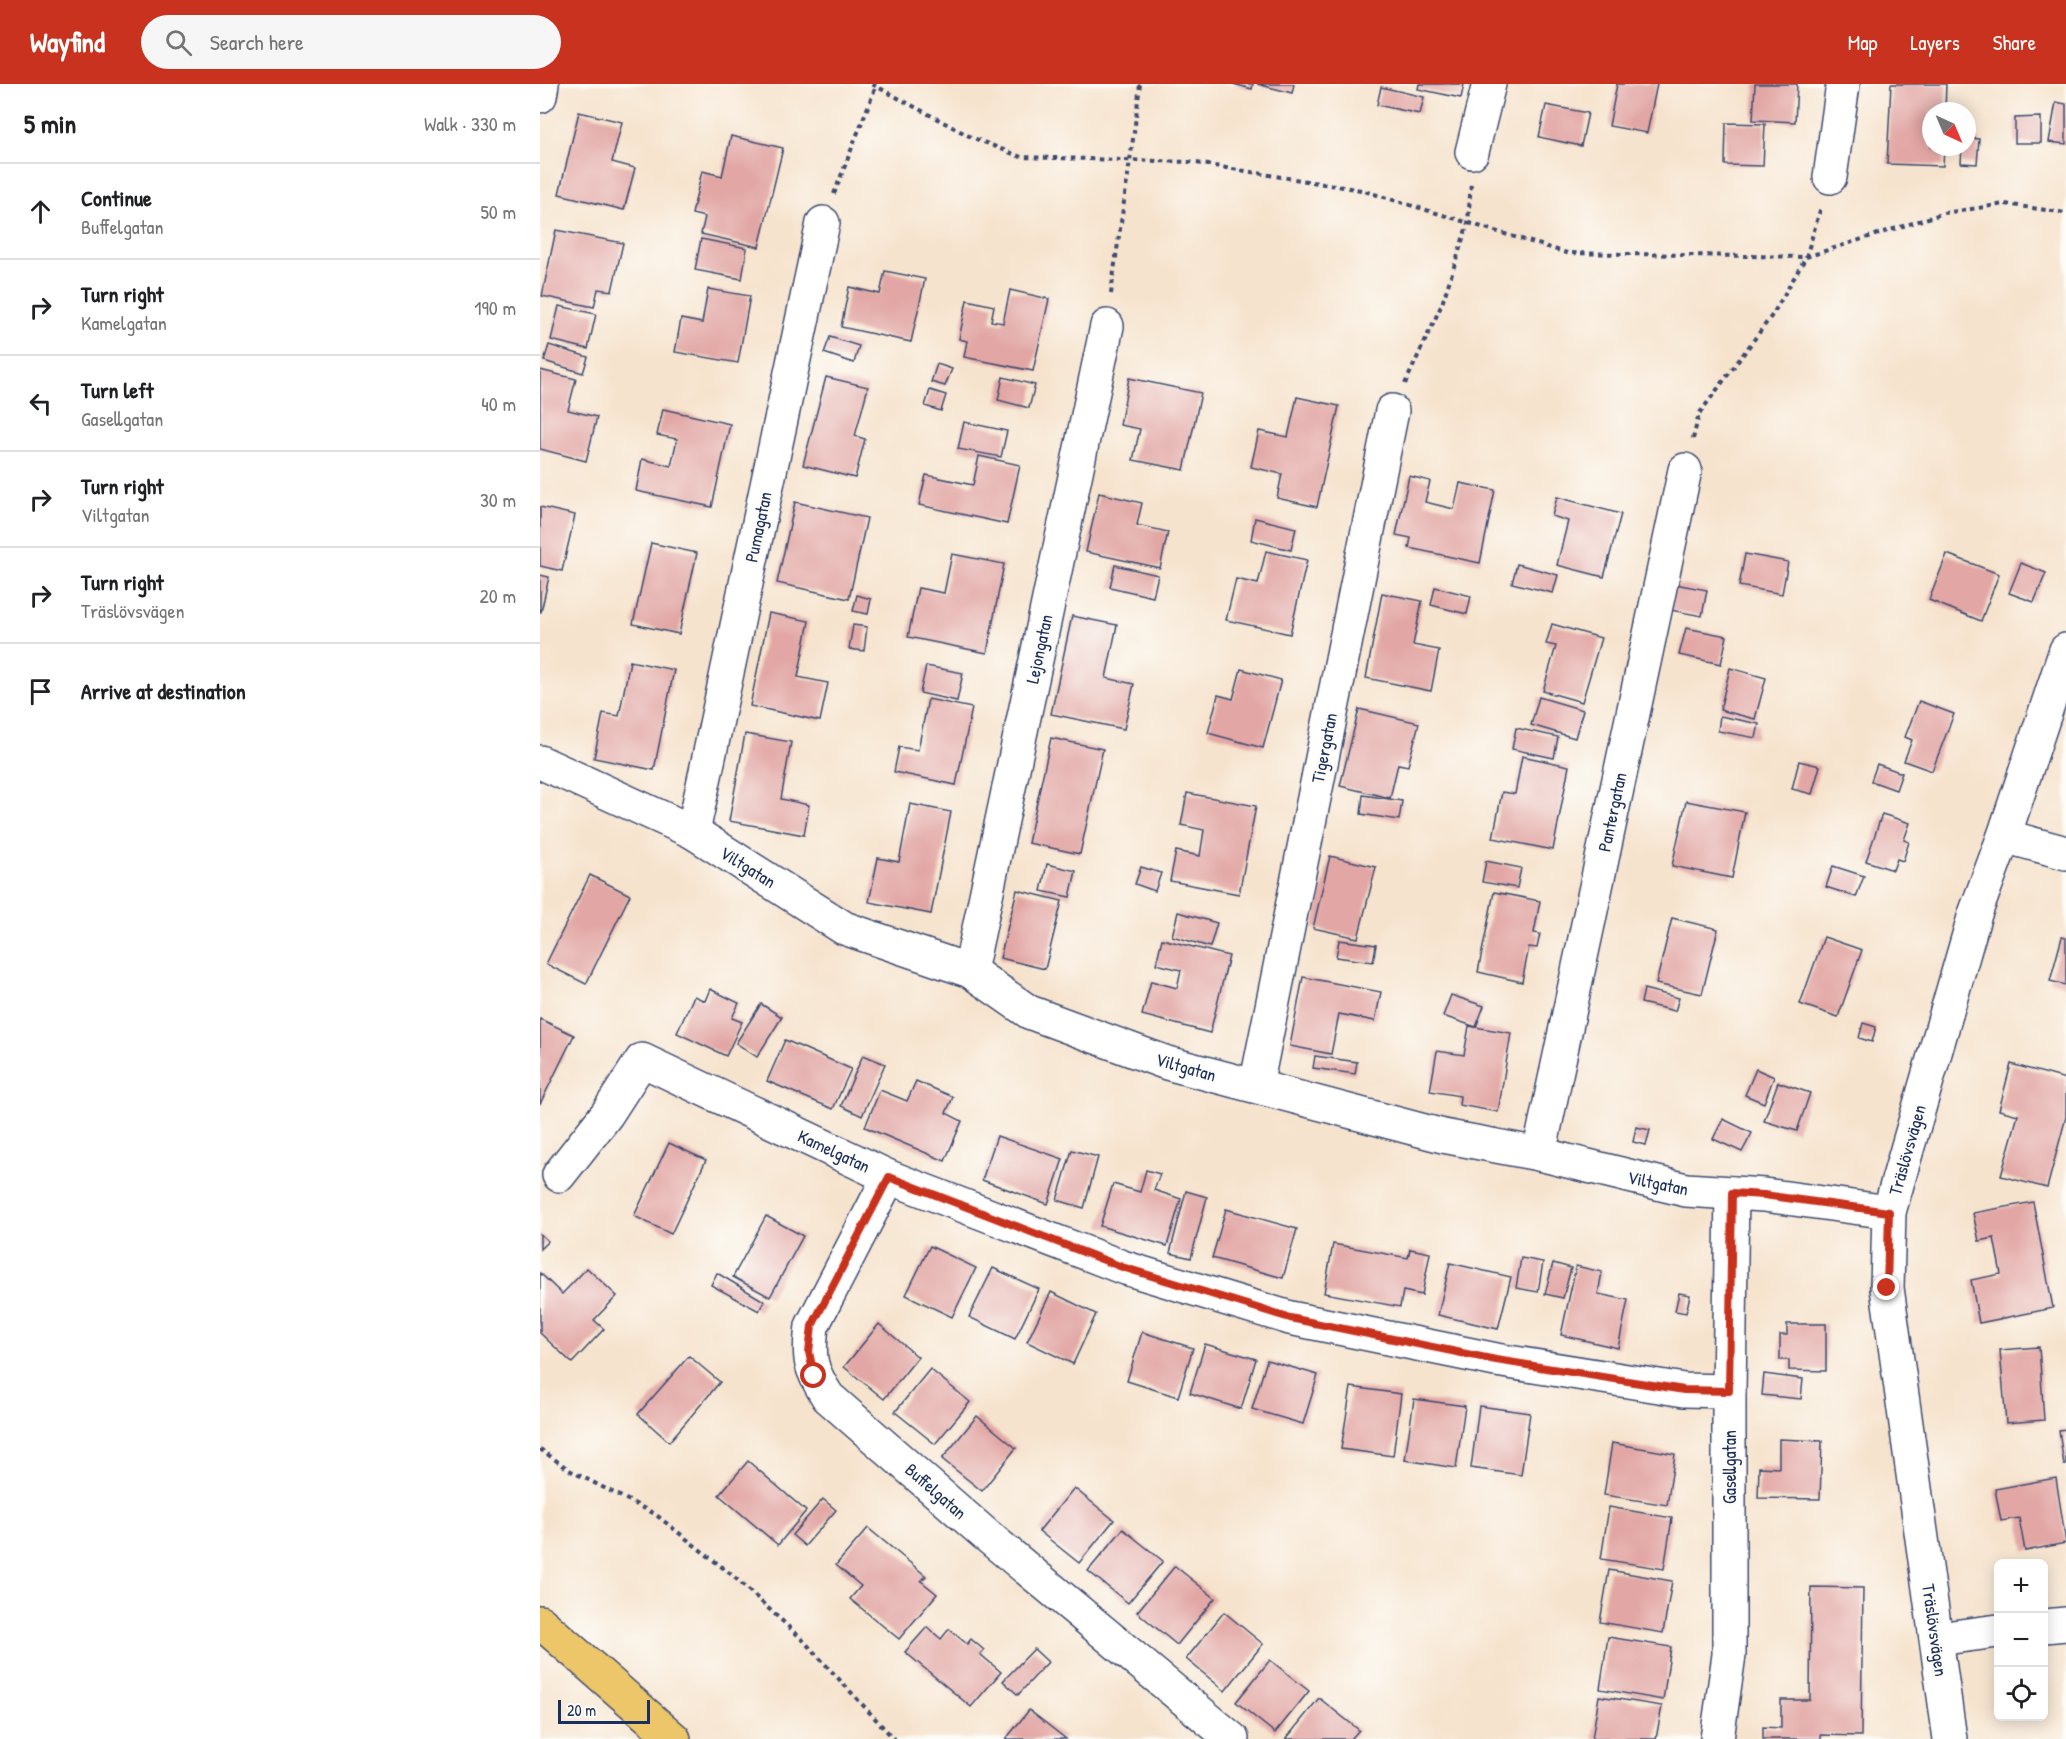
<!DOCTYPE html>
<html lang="en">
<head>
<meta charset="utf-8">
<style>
  :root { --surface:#fff; --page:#f6f6f6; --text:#202124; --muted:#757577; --line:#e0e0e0; --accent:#c8321e }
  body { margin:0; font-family:"Patrick Hand",sans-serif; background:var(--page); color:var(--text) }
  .controls { position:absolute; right:18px; bottom:18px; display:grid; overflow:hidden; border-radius:9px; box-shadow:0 3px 15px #0003 }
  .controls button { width:54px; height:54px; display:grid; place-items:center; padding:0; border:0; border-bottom:2px solid var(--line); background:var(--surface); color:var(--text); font:30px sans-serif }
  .compass { position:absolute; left:1382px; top:18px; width:54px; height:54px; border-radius:50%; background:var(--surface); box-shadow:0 3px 15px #0003; rotate:136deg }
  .scale { position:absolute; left:18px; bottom:15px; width:92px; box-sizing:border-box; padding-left:6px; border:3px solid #1b2f5e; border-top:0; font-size:16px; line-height:21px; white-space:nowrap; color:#1b2f5e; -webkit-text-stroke:4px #fdfcf7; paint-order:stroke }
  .stop { position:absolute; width:18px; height:18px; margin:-14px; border:4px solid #c8321e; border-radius:50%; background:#fff }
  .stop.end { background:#c8321e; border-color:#fff; box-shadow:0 2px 6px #0008 }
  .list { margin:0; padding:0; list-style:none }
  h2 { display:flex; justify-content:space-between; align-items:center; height:78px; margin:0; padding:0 24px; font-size:26px }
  h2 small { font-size:20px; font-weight:400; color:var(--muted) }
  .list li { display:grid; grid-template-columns:39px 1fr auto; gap:18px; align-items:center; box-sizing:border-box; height:96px; padding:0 24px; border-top:2px solid var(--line) }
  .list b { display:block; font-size:22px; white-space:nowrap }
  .list p { margin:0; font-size:20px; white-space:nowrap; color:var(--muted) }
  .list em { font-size:20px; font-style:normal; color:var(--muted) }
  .icon { flex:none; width:33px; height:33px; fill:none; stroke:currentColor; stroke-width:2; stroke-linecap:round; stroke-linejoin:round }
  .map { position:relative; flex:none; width:1526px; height:1655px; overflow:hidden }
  header { display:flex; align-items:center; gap:36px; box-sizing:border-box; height:84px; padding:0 30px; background:var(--accent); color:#fff }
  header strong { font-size:28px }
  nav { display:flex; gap:33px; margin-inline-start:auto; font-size:21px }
  .search { width:420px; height:54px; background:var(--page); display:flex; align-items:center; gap:15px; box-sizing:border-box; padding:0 21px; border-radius:33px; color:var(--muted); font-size:22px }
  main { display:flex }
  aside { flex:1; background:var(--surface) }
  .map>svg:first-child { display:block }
</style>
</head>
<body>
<header>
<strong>Wayfind</strong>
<div class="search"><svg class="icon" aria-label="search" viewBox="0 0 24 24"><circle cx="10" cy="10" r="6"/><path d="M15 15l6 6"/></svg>Search here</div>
<nav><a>Map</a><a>Layers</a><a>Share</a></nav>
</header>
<main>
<aside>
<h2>5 min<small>Walk · 330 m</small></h2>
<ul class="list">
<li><svg class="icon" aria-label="ahead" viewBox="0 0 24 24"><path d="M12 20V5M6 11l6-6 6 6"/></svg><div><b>Continue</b><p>Buffelgatan</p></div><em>50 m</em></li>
<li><svg class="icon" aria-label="right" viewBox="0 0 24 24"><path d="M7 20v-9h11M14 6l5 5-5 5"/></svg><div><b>Turn right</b><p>Kamelgatan</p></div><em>190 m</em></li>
<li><svg class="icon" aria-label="left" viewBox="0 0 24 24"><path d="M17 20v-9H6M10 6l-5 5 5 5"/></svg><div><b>Turn left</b><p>Gasellgatan</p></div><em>40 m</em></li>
<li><svg class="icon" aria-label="right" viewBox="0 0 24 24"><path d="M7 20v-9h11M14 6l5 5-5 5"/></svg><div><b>Turn right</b><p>Viltgatan</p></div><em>30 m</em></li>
<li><svg class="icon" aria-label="right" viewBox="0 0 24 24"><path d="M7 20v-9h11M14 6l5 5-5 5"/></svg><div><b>Turn right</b><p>Träslövsvägen</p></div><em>20 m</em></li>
<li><svg class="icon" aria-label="arrive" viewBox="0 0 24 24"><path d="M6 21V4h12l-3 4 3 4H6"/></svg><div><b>Arrive at destination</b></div></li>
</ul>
</aside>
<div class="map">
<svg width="1526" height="1655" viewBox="0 0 1526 1655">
  <rect width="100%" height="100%" fill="#fdfcf7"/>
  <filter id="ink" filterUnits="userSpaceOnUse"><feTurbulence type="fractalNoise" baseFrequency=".0167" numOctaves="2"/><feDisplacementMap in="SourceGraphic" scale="12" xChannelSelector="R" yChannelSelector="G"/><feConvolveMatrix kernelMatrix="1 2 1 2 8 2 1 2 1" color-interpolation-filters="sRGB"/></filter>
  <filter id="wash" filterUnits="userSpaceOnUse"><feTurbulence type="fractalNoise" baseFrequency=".008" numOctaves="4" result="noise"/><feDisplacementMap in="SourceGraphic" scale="24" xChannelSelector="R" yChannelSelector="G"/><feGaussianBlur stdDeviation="1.35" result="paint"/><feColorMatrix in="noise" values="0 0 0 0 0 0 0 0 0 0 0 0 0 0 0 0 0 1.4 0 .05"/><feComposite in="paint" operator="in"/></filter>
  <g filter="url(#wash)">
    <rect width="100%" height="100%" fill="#f6e3cd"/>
    <g id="blocks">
      <!-- building -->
      <g fill="#e2a7a5">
        <polygon points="693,0 713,0 712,5"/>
        <polygon points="717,0 754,0 752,9"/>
        <polygon points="879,0 924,0 921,14 878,5"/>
        <polygon points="1077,0 1117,0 1107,49 1069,42"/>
        <polygon points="1215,0 1257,0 1255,38 1213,36"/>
        <polygon points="1351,0 1406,0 1405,27 1391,27 1391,63 1404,63 1403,82 1347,80"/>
        <polygon points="841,3 884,13 880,30 837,21"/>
        <polygon points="1516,18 1526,20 1526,60 1509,58"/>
        <polygon points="1006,21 1048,29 1041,62 999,53"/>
        <polygon points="39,28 82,38 72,78 95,84 84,126 19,110"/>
        <polygon points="1501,33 1501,59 1475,59 1475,34"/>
        <polygon points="1186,39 1225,40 1223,82 1185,81"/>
        <polygon points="191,52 243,64 219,163 161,150 165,133 152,130 162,87 182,92"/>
        <polygon points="1427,54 1439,55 1437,80 1421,79 1422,63 1427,63"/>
        <polygon points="16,146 83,159 72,207 58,205 54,223 2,212"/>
        <polygon points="161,155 207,164 202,195 155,186"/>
        <polygon points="345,187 385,195 371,258 301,243 309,203 340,210"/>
        <polygon points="168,205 210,212 198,279 135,268 141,235 162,239"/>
        <polygon points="470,206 509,215 493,287 424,273 427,257 419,255 427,216 454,222 451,237 463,239"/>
        <polygon points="19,222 56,230 48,265 11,256"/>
        <polygon points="290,253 319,262 314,279 284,269"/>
        <polygon points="9,261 48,273 43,289 4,277"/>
        <polygon points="397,280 412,285 405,302 391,298"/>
        <polygon points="0,286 36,295 28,326 57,333 46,377 0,365"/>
        <polygon points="286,293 328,303 315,352 325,355 315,394 263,381"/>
        <polygon points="463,293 495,301 489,324 458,316"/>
        <polygon points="589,294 661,309 644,386 593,376 600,345 580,341"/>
        <polygon points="390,306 406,311 401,327 385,322"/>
        <polygon points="757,313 799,322 777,423 737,414 742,390 711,383 719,347 748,353"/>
        <polygon points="123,325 190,340 172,423 96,407 102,375 131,382 137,355 117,351"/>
        <polygon points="424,338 467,347 461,373 418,365"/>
        <polygon points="439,372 480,381 467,440 379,421 386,391 433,401"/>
        <polygon points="869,392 890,397 885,418 914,425 920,399 955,406 940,479 869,464 871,454 856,451"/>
        <polygon points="559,409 602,419 597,441 628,448 620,484 546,468"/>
        <polygon points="1017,413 1081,430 1064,493 1017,481 1028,437 1012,432"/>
        <polygon points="255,418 327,434 309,515 237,499"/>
        <polygon points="0,423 35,431 22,487 0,482"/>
        <polygon points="715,434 756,444 751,466 711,456"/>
        <polygon points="111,459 157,469 139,550 93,540"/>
        <polygon points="726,467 767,476 750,550 686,536 696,495 718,500"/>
        <polygon points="412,470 464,480 447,569 368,553 378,504 404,509"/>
        <polygon points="1205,470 1248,478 1242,510 1199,502"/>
        <polygon points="1407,470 1459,490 1441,537 1389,516"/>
        <polygon points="1481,479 1506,489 1494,518 1469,509"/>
        <polygon points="977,480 1018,491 1013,509 972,499"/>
        <polygon points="575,481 618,491 613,513 570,503"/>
        <polygon points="0,491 9,493 1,528 0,528"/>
        <polygon points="1135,500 1167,506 1162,532 1130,526"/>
        <polygon points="895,503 931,512 927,530 891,521"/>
        <polygon points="842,509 882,517 873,561 899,566 891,607 826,594"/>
        <polygon points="317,511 331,515 328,530 313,527"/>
        <polygon points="229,529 269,537 258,593 288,599 280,637 210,622"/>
        <polygon points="532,532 577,541 566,594 594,600 584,645 511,630"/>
        <polygon points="1012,540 1061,554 1042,618 1003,607 1016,562 1006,560"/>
        <polygon points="313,541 327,543 324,567 309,565"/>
        <polygon points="1146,544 1187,552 1181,580 1139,571"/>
        <polygon points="90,577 134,586 114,686 54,674 63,629 79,632"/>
        <polygon points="386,582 423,589 417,617 380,609"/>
        <polygon points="1190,584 1226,594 1215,635 1180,626"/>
        <polygon points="701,585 741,596 723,664 668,649 678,611 693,615"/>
        <polygon points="999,613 1043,626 1035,654 991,641"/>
        <polygon points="388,615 432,624 416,701 354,688 359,663 378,666"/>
        <polygon points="1379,617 1414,630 1392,687 1364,677 1372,656 1365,653"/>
        <polygon points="819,625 879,639 868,682 858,680 850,714 800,702"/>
        <polygon points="1180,632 1219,640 1216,654 1178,647"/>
        <polygon points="976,644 1018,653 1014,674 972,665"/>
        <polygon points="205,650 251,658 241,715 269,721 264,751 189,737"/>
        <polygon points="511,654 563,665 540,770 488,759"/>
        <polygon points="982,672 1029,682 1013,766 953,754 962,708 975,710"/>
        <polygon points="1259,677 1280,682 1272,710 1252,705"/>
        <polygon points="1337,680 1362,689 1356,706 1331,697"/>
        <polygon points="647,709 716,722 699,810 630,797 636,767 660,772 664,746 641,741"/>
        <polygon points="823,711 862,717 859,736 821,730"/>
        <polygon points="1146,717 1205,728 1192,794 1132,782"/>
        <polygon points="370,720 411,728 391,830 329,818 338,774 359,778"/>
        <polygon points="1342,730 1370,739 1364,756 1369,758 1363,777 1357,775 1353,786 1326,777"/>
        <polygon points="790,772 836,783 818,854 773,844"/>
        <polygon points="946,777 981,784 977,804 942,798"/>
        <polygon points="507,780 536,787 530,813 501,807"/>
        <polygon points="1293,782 1324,792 1316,813 1286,803"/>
        <polygon points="601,783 621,789 615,807 595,800"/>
        <polygon points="50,791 90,811 46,900 6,880"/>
        <polygon points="477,806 522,817 505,885 460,874"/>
        <polygon points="954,808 1000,817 994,849 1000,850 997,864 989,863 982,898 938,888"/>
        <polygon points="638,828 677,839 670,863 632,852"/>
        <polygon points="1132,834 1178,845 1162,910 1116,900"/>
        <polygon points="1284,853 1322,866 1298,933 1260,920"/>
        <polygon points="1522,853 1526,854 1526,901 1510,897"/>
        <polygon points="622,855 689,872 670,949 602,931 611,897 637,904 641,886 616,880"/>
        <polygon points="799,856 836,861 833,878 796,873"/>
        <polygon points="763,893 841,908 835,937 799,930 791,970 750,962"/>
        <polygon points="170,905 199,919 192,934 202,938 186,972 137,949 154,912 165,917"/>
        <polygon points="1104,905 1139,914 1135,927 1101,919"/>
        <polygon points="911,911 944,922 936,943 903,932"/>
        <polygon points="221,920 242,933 217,973 196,959"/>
        <polygon points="0,935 34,951 0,1020"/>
        <polygon points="1323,939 1336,943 1332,958 1319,954"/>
        <polygon points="929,942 971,949 958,1028 919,1021 920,1012 890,1007 897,967 924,971"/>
        <polygon points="245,956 311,985 293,1025 227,997"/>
        <polygon points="323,971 345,980 322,1032 301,1022"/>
        <polygon points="775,972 817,978 815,990 773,984"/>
        <polygon points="1471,980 1526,995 1526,1033 1507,1104 1461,1092 1478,1031 1459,1026"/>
        <polygon points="1216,985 1234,993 1224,1019 1205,1011"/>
        <polygon points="376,997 413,1013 406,1029 422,1037 405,1077 325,1043 340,1006 367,1017"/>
        <polygon points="1238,998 1270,1009 1257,1047 1224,1037"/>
        <polygon points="1183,1035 1212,1049 1202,1068 1173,1055"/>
        <polygon points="1096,1043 1110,1046 1106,1061 1093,1058"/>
        <polygon points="457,1052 523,1075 508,1120 442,1096"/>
        <polygon points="129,1059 166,1076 131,1150 94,1132"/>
        <polygon points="532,1066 558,1073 544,1124 517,1116"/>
        <polygon points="606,1086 620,1090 614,1106 641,1115 627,1162 560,1142 573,1100 600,1108"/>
        <polygon points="646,1107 667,1113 651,1174 630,1169"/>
        <polygon points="1493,1118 1513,1224 1439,1239 1431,1196 1461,1190 1454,1154 1439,1157 1433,1129"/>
        <polygon points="686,1125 757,1145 743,1194 672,1174"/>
        <polygon points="226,1132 263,1152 230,1213 193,1193"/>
        <polygon points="0,1150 8,1157 0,1165"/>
        <polygon points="793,1160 868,1174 870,1165 890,1169 882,1211 863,1207 860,1223 784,1209"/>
        <polygon points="390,1162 436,1184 412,1233 366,1211"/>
        <polygon points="981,1174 1003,1178 998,1208 976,1204"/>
        <polygon points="910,1179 971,1193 958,1245 898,1231"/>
        <polygon points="1013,1179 1031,1184 1023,1214 1005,1210"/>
        <polygon points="1036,1182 1062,1188 1058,1210 1088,1216 1078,1264 1021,1251"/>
        <polygon points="47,1184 77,1212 54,1236 64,1245 32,1279 0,1249 0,1189 22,1210"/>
        <polygon points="453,1184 499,1205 475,1255 429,1233"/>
        <polygon points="177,1189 224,1217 219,1227 171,1201"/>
        <polygon points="511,1208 556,1230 533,1280 487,1258"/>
        <polygon points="1139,1209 1150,1211 1146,1229 1135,1227"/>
        <polygon points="339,1240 378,1273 344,1315 304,1283"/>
        <polygon points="1247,1240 1286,1240 1286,1287 1249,1286 1249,1276 1240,1276 1240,1251 1247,1251"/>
        <polygon points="602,1248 653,1264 638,1313 587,1297"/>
        <polygon points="665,1260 716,1275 701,1325 650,1309"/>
        <polygon points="1499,1263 1504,1336 1466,1339 1460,1266"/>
        <polygon points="149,1272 180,1298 129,1358 98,1330"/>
        <polygon points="727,1276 778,1291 763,1340 712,1325"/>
        <polygon points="390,1285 430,1318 395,1360 355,1328"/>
        <polygon points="1224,1290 1263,1295 1261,1315 1222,1311"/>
        <polygon points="811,1303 861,1310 853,1372 801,1365"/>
        <polygon points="874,1315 925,1322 916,1384 865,1376"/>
        <polygon points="939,1322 990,1329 981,1391 931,1384"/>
        <polygon points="437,1332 476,1364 442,1407 402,1375"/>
        <polygon points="1526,1345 1526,1381 1524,1381 1519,1346"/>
        <polygon points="1239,1355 1282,1357 1280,1415 1218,1414 1219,1383 1239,1384"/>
        <polygon points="1072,1359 1135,1370 1127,1421 1064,1411"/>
        <polygon points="208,1377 266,1427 238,1461 179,1411"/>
        <polygon points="1516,1394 1526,1459 1485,1467 1479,1434 1461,1437 1455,1405"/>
        <polygon points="534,1404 574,1436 539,1479 499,1447"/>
        <polygon points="283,1415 296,1426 265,1462 252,1451"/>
        <polygon points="1069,1423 1132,1434 1124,1485 1061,1475"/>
        <polygon points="328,1444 386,1492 381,1497 397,1510 359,1555 310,1515 321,1502 296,1481"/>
        <polygon points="583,1445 623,1477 588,1519 548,1487"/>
        <polygon points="635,1482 675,1514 637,1561 597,1528"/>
        <polygon points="1069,1486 1132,1497 1123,1549 1060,1538"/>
        <polygon points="1271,1503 1323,1504 1321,1652 1281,1651 1281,1655 1223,1655 1223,1643 1241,1644 1241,1616 1270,1616"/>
        <polygon points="684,1528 723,1560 685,1607 646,1575"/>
        <polygon points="387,1543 401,1555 409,1545 427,1560 431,1555 444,1566 440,1570 461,1588 431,1623 365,1568"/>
        <polygon points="1068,1553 1131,1563 1123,1616 1060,1605"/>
        <polygon points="494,1565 508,1578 478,1611 463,1597"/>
        <polygon points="730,1576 769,1607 735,1649 696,1618"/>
        <polygon points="1059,1612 1122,1622 1116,1655 1052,1655"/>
        <polygon points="779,1614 819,1646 811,1655 746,1655"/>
        <polygon points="489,1626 526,1655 466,1655"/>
      </g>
    </g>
  </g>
  <g filter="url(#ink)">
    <use href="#blocks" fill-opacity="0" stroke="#3c4a6f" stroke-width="1.5"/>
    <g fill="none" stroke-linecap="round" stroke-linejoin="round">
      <defs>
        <g id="minor">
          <polyline points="0,12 2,0"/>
          <polyline points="932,68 949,0"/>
          <polyline points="1290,93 1303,0"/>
          <polyline points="0,678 153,748 304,844 430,887 489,928 627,979 903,1052 999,1070 1146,1106 1224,1111 1349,1128"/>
          <polyline points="153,748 283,139"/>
          <polyline points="1464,752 1526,769"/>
          <polyline points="430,887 567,242"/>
          <polyline points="716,1002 852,327"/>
          <polyline points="999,1070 1145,386"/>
          <polyline points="19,1091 67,1030 102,976 349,1093 582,1183 750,1234 956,1276 1144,1306 1189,1307"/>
          <path d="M349,1093L272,1242C268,1275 270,1285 288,1313L445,1450L692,1655"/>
          <polyline points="1504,1542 1526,1540"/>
          <polyline points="1397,1555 1458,1547"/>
          <polyline points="1177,1655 1189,1571 1189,1307 1192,1109"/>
          <polyline points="1410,1655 1347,1204 1349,1128 1435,830 1464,752 1526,566"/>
        </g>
        <polyline id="major" points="0,1538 134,1655"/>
      </defs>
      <!-- minor casing -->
      <use href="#minor" stroke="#3c4a6f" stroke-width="36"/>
      <!-- major casing -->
      <use href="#major" stroke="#3c4a6f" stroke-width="36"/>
      <!-- path -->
      <g stroke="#3c4a6f" stroke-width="4" stroke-dasharray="4.5 4.5" stroke-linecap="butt">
        <polyline points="332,0 431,53 481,73 650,78 821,106 1027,169 1266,173 1404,129 1465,120 1526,129"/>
        <polyline points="294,110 336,2"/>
        <path d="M571,210C580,140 592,70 600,0"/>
        <polyline points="865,300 902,220 928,139 931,98"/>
        <polyline points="1153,355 1159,330 1233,230 1266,173 1281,123"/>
        <polyline points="0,1365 31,1387 115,1430 192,1491 262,1555 354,1655"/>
      </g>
      <!-- minor -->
      <use href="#minor" stroke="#fff" stroke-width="33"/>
      <!-- major -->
      <use href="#major" stroke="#ecc669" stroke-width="33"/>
    </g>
  </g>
  <g fill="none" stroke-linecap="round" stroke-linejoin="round" filter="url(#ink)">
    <!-- route -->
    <polyline stroke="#c8321e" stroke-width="8" points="274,1292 269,1268 272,1242 349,1093 582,1183 750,1234 956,1276 1144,1306 1189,1307 1192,1109 1224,1111 1349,1128 1347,1204"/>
  </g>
  <g text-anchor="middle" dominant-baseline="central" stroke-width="5" stroke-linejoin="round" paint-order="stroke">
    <!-- street labels -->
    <g font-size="18" fill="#1b2f5e" stroke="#fdfcf7">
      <text transform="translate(218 443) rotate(-78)">Pumagatan</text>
      <text transform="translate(499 565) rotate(-78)">Lejongatan</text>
      <text transform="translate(784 664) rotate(-79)">Tigergatan</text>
      <text transform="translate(1072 728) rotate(-78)">Pantergatan</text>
      <text transform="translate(208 783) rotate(32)">Viltgatan</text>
      <text transform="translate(646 983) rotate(16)">Viltgatan</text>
      <text transform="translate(1367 1066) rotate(-74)">Träslövsvägen</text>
      <text transform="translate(294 1067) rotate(25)">Kamelgatan</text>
      <text transform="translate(1118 1099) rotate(12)">Viltgatan</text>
      <text transform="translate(1189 1383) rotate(-90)">Gasellgatan</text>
      <text transform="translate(396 1407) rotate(41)">Buffelgatan</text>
      <text transform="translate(1395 1546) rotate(82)">Träslövsvägen</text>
    </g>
  </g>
</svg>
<div class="controls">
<button>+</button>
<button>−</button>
<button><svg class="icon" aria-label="locate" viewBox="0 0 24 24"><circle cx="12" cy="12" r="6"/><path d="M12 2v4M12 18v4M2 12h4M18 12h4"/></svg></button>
</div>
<svg class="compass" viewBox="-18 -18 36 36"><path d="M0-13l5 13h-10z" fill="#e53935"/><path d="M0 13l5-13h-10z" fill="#757577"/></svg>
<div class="scale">20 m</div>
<div class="stop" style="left:274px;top:1292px"></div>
<div class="stop end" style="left:1347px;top:1204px"></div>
</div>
</main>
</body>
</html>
